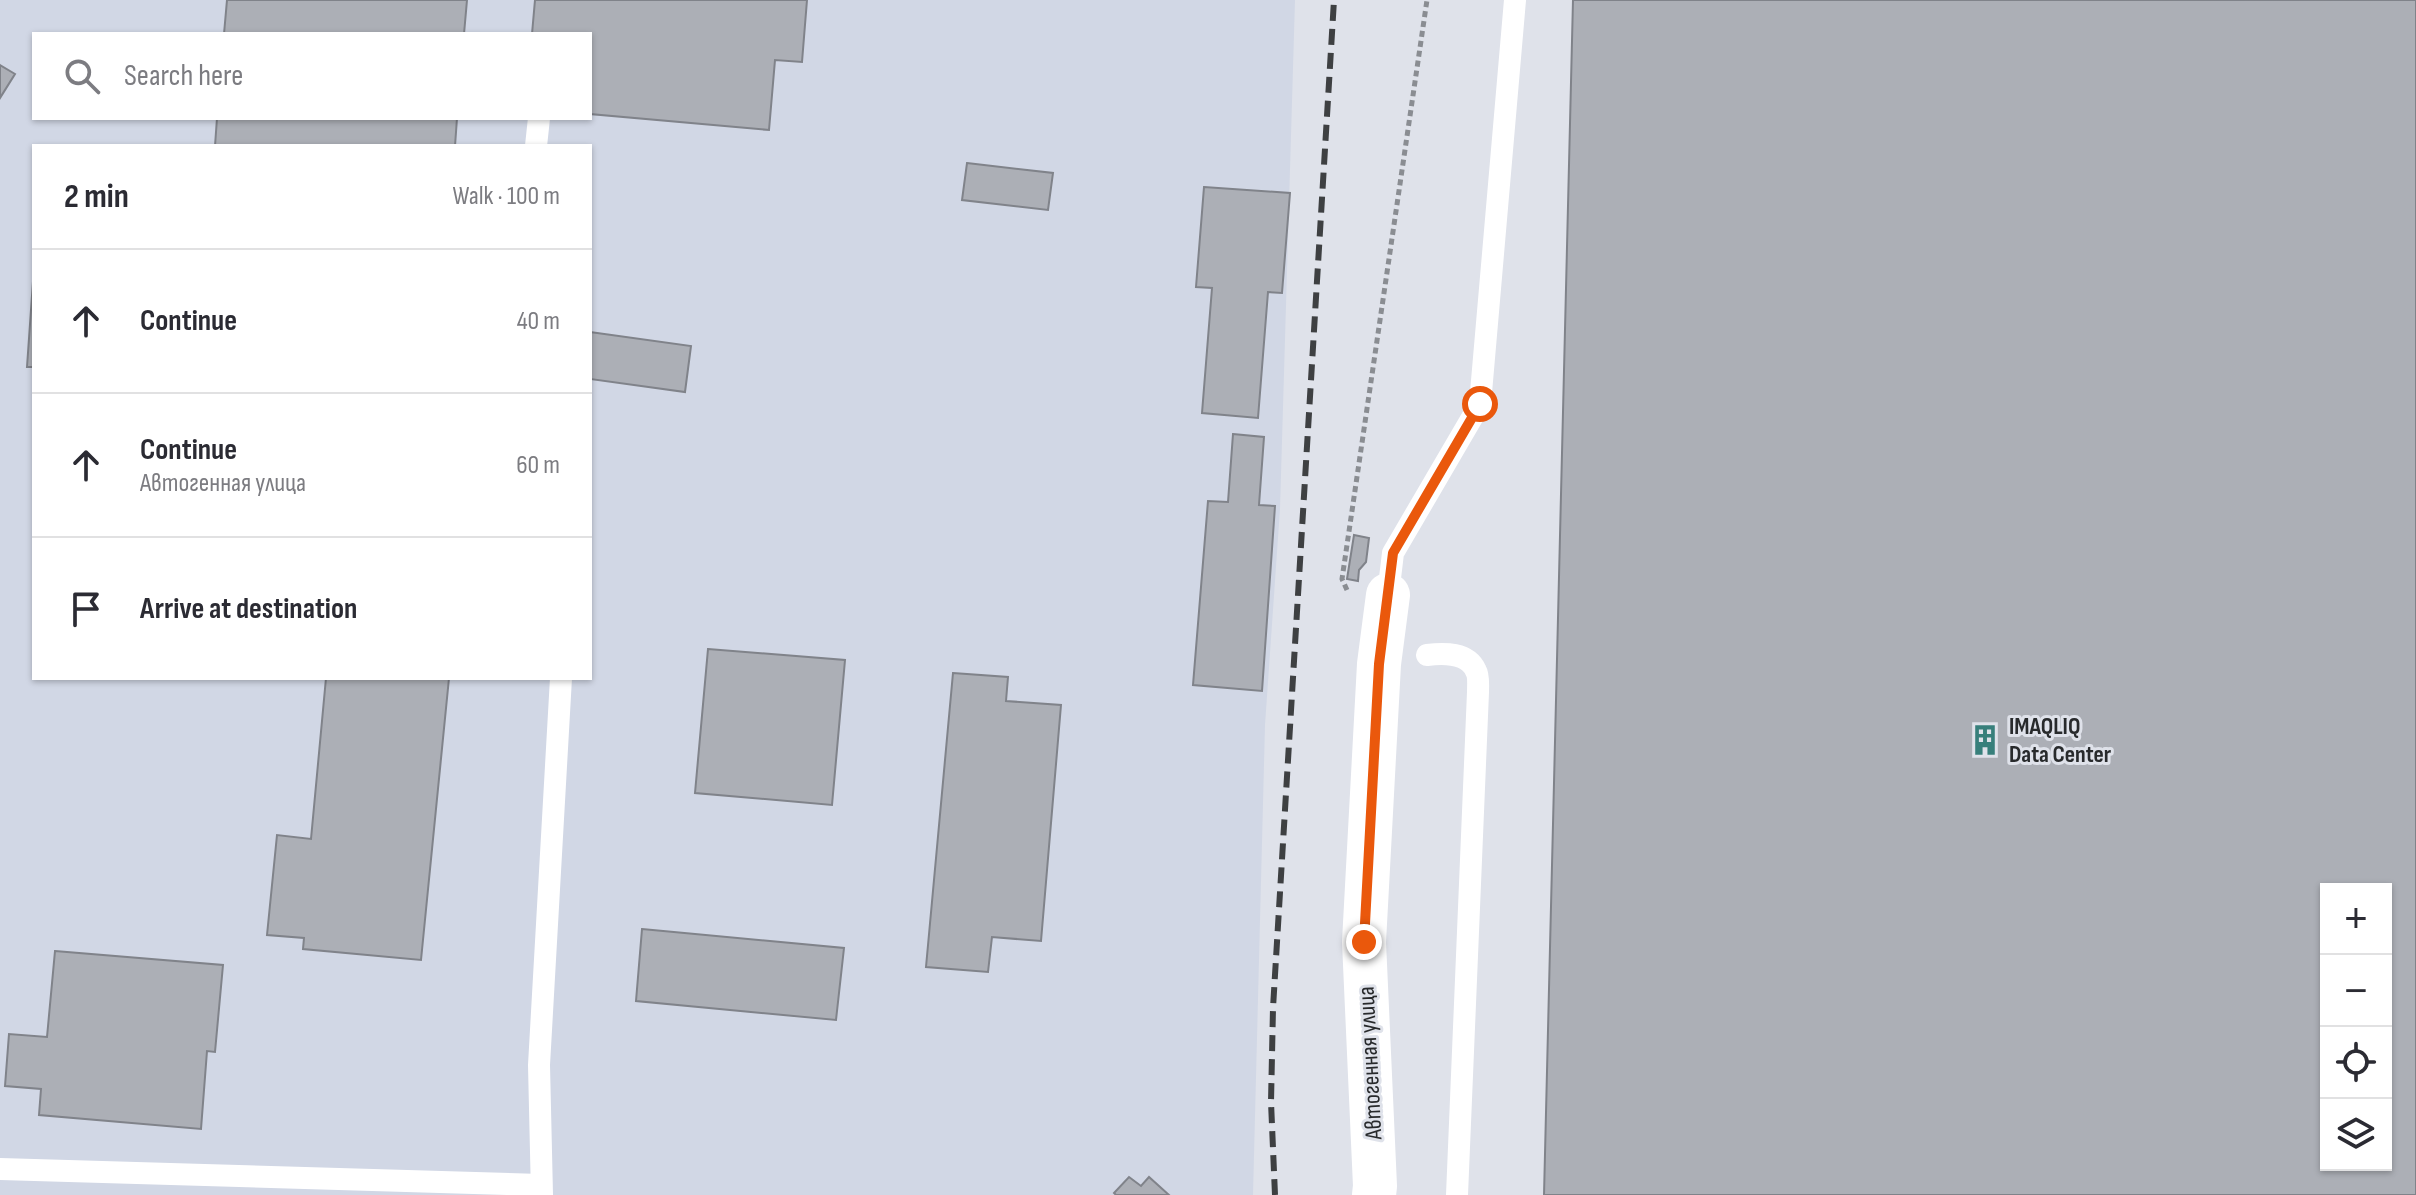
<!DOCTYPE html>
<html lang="en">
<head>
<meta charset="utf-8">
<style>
  :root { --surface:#fff; --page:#f2f2f3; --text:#2b2b33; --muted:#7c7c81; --line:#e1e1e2 }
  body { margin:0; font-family:"Sofia Sans Condensed",sans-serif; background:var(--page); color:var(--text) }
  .controls { position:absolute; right:24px; bottom:24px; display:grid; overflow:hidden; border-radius:0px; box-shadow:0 2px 6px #0004 }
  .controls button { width:72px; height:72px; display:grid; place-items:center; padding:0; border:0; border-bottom:2px solid var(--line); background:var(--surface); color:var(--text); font:40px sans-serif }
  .stop { position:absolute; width:24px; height:24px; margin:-18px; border:6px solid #ea580c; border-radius:50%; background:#fff }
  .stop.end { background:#ea580c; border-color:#fff; box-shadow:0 2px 8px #0008 }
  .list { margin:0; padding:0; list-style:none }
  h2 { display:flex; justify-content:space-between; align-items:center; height:104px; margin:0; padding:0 32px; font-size:34px }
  h2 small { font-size:26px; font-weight:400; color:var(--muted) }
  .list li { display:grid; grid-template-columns:52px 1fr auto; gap:24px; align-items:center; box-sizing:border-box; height:144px; padding:0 32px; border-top:2px solid var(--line) }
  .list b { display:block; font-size:30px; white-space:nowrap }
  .list p { margin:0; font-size:26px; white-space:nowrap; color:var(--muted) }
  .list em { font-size:26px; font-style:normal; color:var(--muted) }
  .icon { flex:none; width:44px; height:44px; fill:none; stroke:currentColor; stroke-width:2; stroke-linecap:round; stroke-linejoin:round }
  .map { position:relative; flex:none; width:2416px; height:1195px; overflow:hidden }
  .search { position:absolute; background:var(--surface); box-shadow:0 2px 6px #0004; left:32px; top:32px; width:560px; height:88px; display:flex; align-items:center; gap:20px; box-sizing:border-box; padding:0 28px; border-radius:0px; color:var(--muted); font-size:30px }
  .panel { position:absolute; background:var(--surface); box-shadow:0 2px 6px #0004; left:32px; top:144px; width:560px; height:536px; border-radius:0px }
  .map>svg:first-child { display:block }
</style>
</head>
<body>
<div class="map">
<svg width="2416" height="1195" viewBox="0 0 2416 1195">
  <rect width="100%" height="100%" fill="#dfe2ea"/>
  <!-- built -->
  <path fill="#d1d7e5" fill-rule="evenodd" d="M0,0H1295L1280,509L1265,725L1253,1195H0ZM34,34H590V118H34ZM34,146H590V678H34Z"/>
  <!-- building -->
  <g fill="#acafb6" stroke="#80838a" stroke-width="2" fill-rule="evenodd">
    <polygon points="227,0 467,0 464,34 224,34"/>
    <polygon points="535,0 807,0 802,62 775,60 769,130 590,114 590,34 532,34"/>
    <path d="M1573,0H2416V1195H1544ZM2326,889H2386V1165H2326Z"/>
    <polygon points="0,65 15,74 0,98"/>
    <polygon points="217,118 457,118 455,146 215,146"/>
    <polygon points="967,163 1053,173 1048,210 962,200"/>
    <polygon points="1204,187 1290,193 1282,293 1268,292 1258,418 1202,413 1212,288 1196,287"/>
    <polygon points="34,267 34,367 27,367"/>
    <polygon points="590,332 691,346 685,392 590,379"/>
    <polygon points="1233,434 1264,437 1259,505 1275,506 1262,691 1193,685 1208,501 1228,502"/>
    <polygon points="1354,535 1369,538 1366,562 1359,570 1358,581 1347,579"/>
    <polygon points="708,649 845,660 832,805 695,793"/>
    <polygon points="953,673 1008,677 1006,701 1061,705 1041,941 992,937 988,972 926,967"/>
    <polygon points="326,678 449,678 421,960 303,949 304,938 267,935 277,835 311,839"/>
    <polygon points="642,929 844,948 836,1020 636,1001"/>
    <polygon points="55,951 223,965 215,1052 207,1051 201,1129 39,1115 41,1089 5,1086 9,1034 47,1037"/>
    <polygon points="1129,1177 1141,1186 1149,1177 1169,1195 1116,1195 1114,1193"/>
  </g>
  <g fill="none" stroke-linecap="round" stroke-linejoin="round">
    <!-- path -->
    <polyline stroke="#8a8d92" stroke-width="5" stroke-dasharray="6 4" stroke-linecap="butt" points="1347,590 1342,579 1427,0"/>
    <!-- service -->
    <g stroke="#fff" stroke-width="22">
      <polyline points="536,146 539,118"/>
      <polyline points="1388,595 1393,553 1480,404 1515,0"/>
      <path d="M1427,655C1444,653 1468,652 1476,671C1479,676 1478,686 1478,692L1457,1195"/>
      <polyline points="0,1169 541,1185"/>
      <polyline points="542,1195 539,1065 561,678"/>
    </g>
    <!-- minor -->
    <polyline stroke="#fff" stroke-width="44" points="1374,1195 1375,1186 1364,942 1379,664 1388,595"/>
    <!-- rail -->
    <polyline stroke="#3e4042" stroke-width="6" stroke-dasharray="16 8" stroke-linecap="butt" points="1275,1195 1271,1102 1273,1008 1334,0"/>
  </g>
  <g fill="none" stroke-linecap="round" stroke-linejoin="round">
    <!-- route -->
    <polyline stroke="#ea580c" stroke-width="10" points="1364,942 1379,664 1393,553 1480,404"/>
  </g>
  <!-- icons -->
  <defs>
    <symbol id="building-bare" viewBox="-9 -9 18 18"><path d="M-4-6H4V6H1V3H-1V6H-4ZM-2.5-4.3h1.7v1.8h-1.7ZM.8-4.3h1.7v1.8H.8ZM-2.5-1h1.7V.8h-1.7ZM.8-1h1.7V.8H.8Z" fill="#377f7b" stroke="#dfe2ea" stroke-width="2.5" paint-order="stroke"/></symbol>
  </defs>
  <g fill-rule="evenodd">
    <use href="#building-bare" x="1963" y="718" width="44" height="44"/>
  </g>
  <g text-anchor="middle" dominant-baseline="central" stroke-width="6" stroke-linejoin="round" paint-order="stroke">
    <!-- poi labels -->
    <g font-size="24" font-weight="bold" fill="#282a2c" stroke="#dfe2ea" text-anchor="start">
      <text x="2009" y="726">IMAQLIQ<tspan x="2009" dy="28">Data Center</tspan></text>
    </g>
    <!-- street labels -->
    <g font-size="24" fill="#282a2c" stroke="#dfe2ea">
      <text transform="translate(1370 1063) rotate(-93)">Автогенная улица</text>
    </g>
  </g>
</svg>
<div class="controls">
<button>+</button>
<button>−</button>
<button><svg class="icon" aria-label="locate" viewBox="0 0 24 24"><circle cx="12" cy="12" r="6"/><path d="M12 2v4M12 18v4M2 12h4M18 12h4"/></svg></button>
<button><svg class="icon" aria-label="layers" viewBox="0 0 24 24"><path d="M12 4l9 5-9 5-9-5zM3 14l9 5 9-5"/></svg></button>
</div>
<div class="stop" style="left:1480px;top:404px"></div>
<div class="stop end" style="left:1364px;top:942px"></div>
<div class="search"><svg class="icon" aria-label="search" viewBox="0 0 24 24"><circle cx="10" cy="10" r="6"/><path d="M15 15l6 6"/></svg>Search here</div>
<section class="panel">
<h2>2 min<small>Walk · 100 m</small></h2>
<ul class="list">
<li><svg class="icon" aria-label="ahead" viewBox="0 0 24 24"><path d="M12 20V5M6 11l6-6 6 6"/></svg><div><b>Continue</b></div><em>40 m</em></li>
<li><svg class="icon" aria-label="ahead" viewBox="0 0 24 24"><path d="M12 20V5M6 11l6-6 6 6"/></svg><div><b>Continue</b><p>Автогенная улица</p></div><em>60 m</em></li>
<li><svg class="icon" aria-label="arrive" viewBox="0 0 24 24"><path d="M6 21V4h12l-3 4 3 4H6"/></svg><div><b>Arrive at destination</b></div></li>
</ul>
</section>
</div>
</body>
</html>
